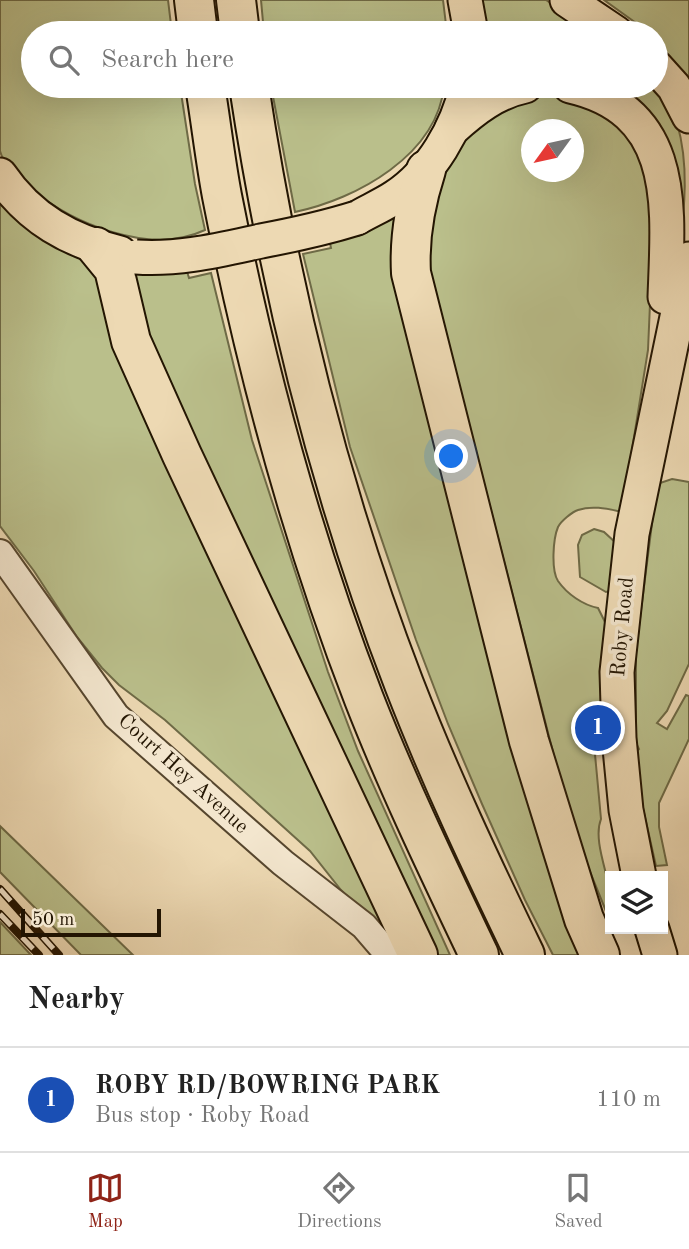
<!DOCTYPE html>
<html lang="en">
<head>
<meta charset="utf-8">
<style>
  :root { --surface:#fff; --page:#f6f6f6; --text:#222; --muted:#767676; --line:#e0e0e0; --accent:#8f2418 }
  body { margin:0; font-family:"Old Standard TT",serif; background:var(--page); color:var(--text) }
  .controls { position:absolute; right:21px; bottom:21px; display:grid; overflow:hidden; border-radius:0px; box-shadow:0 7px 28px #0002 }
  .controls button { width:63px; height:63px; display:grid; place-items:center; padding:0; border:0; border-bottom:2px solid var(--line); background:var(--surface); color:var(--text); font:35px sans-serif }
  .compass { position:absolute; left:521px; top:119px; width:63px; height:63px; border-radius:50%; background:var(--surface); box-shadow:0 7px 28px #0002; rotate:237deg }
  .scale { position:absolute; left:21px; bottom:18px; width:140px; box-sizing:border-box; padding-left:7px; border:4px solid #231502; border-top:0; font-size:19px; line-height:24px; white-space:nowrap; color:#231502; -webkit-text-stroke:5px #f3e6ce; paint-order:stroke }
  .you { position:absolute; left:452px; top:457px; width:24px; height:24px; margin:-18px; border:5px solid #fff; border-radius:50%; background:#1a73e8; box-shadow:0 0 0 10px #1a73e833 }
  .badge { display:grid; place-items:center; width:46px; height:46px; border-radius:50%; background:var(--accent); color:#fff; font-size:23px; font-weight:700 }
  .pin { position:absolute; translate:-50% -50%; border:4px solid #fff; box-shadow:0 2px 7px #0006 }
  .list { margin:0; padding:0; list-style:none }
  h2 { display:flex; justify-content:space-between; align-items:center; height:91px; margin:0; padding:0 28px; font-size:30px }
  h2 small { font-size:23px; font-weight:400; color:var(--muted) }
  .list li { display:grid; grid-template-columns:46px 1fr auto; gap:21px; align-items:center; box-sizing:border-box; height:105px; padding:0 28px; border-top:2px solid var(--line) }
  .list b { display:block; font-size:26px; white-space:nowrap }
  .list p { margin:0; font-size:23px; white-space:nowrap; color:var(--muted) }
  .list em { font-size:23px; font-style:normal; color:var(--muted) }
  .icon { flex:none; width:38px; height:38px; fill:none; stroke:currentColor; stroke-width:2; stroke-linecap:round; stroke-linejoin:round }
  .map { position:relative; flex:none; width:689px; height:955px; overflow:hidden }
  .search { position:absolute; background:var(--surface); box-shadow:0 7px 28px #0002; left:21px; right:21px; top:21px; height:77px; display:flex; align-items:center; gap:18px; box-sizing:border-box; padding:0 24px; border-radius:38px; color:var(--muted); font-size:26px }
  .sheet { height:196px; background:var(--surface) }
  nav { display:flex; justify-content:space-around; align-items:center; box-sizing:border-box; height:98px; border-top:2px solid var(--line); background:var(--surface); font-size:19px; color:var(--muted) }
  nav a { display:grid; justify-items:center; gap:4px }
  nav .on { color:var(--accent) }
  .map>svg:first-child { display:block }
</style>
</head>
<body>
<div class="map">
<svg width="689" height="955" viewBox="0 0 689 955">
  <rect width="100%" height="100%" fill="#edd9b3"/>
  <filter id="stains"><feTurbulence type="fractalNoise" baseFrequency=".00286" numOctaves="4"/><feColorMatrix values="0 0 0 0 .2 0 0 0 0 .09 0 0 0 0 .02 0 0 0 .5 -.17"/></filter>
  <radialGradient id="worn" r=".72"><stop offset=".6" stop-color="#630" stop-opacity="0"/><stop offset="1" stop-color="#630" stop-opacity=".3"/></radialGradient>
  <!-- green -->
  <g fill="#babf8b" stroke="#6e6a46" stroke-width="2" fill-rule="evenodd">
    <path d="M0,0H168L172,33H33V86H180L195,184L205,230C150,256 73,224 30,188C19,179 4,166 0,151C0,140 0,125 0,113C0,76 0,38 0,0Z"/>
    <polygon points="261,0 443,0 447,33 264,33"/>
    <polygon points="476,0 546,0 596,33 481,33"/>
    <polygon points="604,0 689,0 689,80 656,44 656,33 646,33 636,23"/>
    <path d="M271,86H444C437,155 357,199 295,212Z"/>
    <path d="M603,86H654C662,98 672,110 677,123C689,164 685,208 679,249L673,214Z"/>
    <path d="M540,93L563,94L610,115L640,155L648,178L652,258L648,350L622,512C608,509 593,505 578,510C572,512 561,521 558,527C553,539 551,570 558,581C567,594 583,605 598,608L607,626L601,702L596,703L592,722L601,819C593,839 607,871 610,892C611,901 610,912 610,921L573,830L476,452L419,277L429,191L472,124L520,97ZM532,130H574V172H532Z"/>
    <polygon points="0,204 24,225 78,255 99,275 402,952 341,890 310,851 165,720 119,685 102,668 77,637 34,571 0,526"/>
    <polygon points="396,206 392,238 392,268 588,955 553,955 525,900 482,804 448,724 416,640 350,447 303,254 331,248 329,238"/>
    <polygon points="186,268 189,278 211,273 252,440 328,672 358,751 450,955 430,955 135,328 126,277 137,271"/>
    <polygon points="672,479 689,482 689,664 667,711 657,723 667,729 686,695 689,696 689,739 659,803 659,827 667,865 656,866 638,786 635,753 639,749 636,743 636,650 657,484"/>
    <polygon points="594,529 604,532 617,544 610,591 606,592 580,577 578,545 582,535"/>
    <polygon points="0,826 133,955 81,955 0,872"/>
    <polygon points="0,922 31,955 0,955"/>
  </g>
  <g fill="none" stroke-linecap="round" stroke-linejoin="round">
    <defs>
      <polyline id="minor" points="0,553 116,716 283,863 364,926 389,955"/>
      <g id="major">
        <polyline points="465,0 471,33"/>
        <polyline points="567,0 616,33"/>
        <polyline points="656,67 674,87 689,116"/>
        <path d="M570,86C680,111 668,209 665,297"/>
        <path d="M452,129C474,109 496,92 525,86"/>
        <path d="M0,175C30,219 70,241 120,253"/>
        <path d="M357,218C369,211 383,205 395,197C432,173 457,128 467,86"/>
        <polyline points="639,876 626,810 619,738 617,672 632,534 689,259"/>
        <polyline points="652,929 660,955"/>
      </g>
      <g id="highway">
        <polyline points="194,0 198,33"/>
        <polyline points="236,0 240,33"/>
        <path d="M205,86C211,122 215,159 222,196C255,364 302,539 364,699C398,786 439,871 479,955"/>
        <path d="M249,86C280,290 330,492 404,684C440,777 482,866 525,955"/>
        <path d="M426,170C415,204 409,238 411,273L529,741L584,919L600,955"/>
        <polyline points="96,247 114,269 131,341 182,455 418,955"/>
      </g>
    </defs>
    <!-- minor casing -->
    <use href="#minor" stroke="#56462e" stroke-width="30"/>
    <!-- major casing -->
    <use href="#major" stroke="#231502" stroke-width="37"/>
    <!-- highway casing -->
    <use href="#highway" stroke="#231502" stroke-width="42"/>
    <!-- minor -->
    <use href="#minor" stroke="#f3e6ce" stroke-width="26"/>
    <!-- major -->
    <use href="#major" stroke="#edd9b3" stroke-width="33"/>
    <!-- highway -->
    <use href="#highway" stroke="#edd9b3" stroke-width="38"/>
    <defs>
      <g id="rail">
        <polyline points="0,889 59,955"/>
        <polyline points="0,914 39,955"/>
      </g>
    </defs>
    <!-- rail casing -->
    <use href="#rail" stroke="#231502" stroke-width="8"/>
    <!-- rail -->
    <use href="#rail" stroke="#f3e6ce" stroke-width="5" stroke-dasharray="16" stroke-linecap="butt"/>
    <defs>
      <path id="major-bridge" d="M136,257C179,260 219,250 261,241C293,235 325,228 357,218"/>
    </defs>
    <!-- major-bridge casing -->
    <use href="#major-bridge" stroke="#231502" stroke-width="37" stroke-linecap="butt"/>
    <!-- major-bridge -->
    <use href="#major-bridge" stroke="#edd9b3" stroke-width="33"/>
  </g>
  <g text-anchor="middle" dominant-baseline="central" stroke-width="7" stroke-linejoin="round" paint-order="stroke">
    <!-- street labels -->
    <g font-size="21" fill="#231502" stroke="#f3e6ce">
      <text transform="translate(623 627) rotate(-85)">Roby Road</text>
      <text transform="translate(183 774) rotate(42)">Court Hey Avenue</text>
    </g>
  </g>
  <rect width="100%" height="100%" filter="url(#stains)"/>
  <rect width="100%" height="100%" fill="url(#worn)"/>
</svg>
<div class="controls">
<button><svg class="icon" aria-label="layers" viewBox="0 0 24 24"><path d="M12 4l9 5-9 5-9-5zM3 14l9 5 9-5"/></svg></button>
</div>
<svg class="compass" viewBox="-18 -18 36 36"><path d="M0-13l5 13h-10z" fill="#e53935"/><path d="M0 13l5-13h-10z" fill="#767676"/></svg>
<div class="scale">50 m</div>
<div class="you"></div>
<div class="pin badge" style="left:598px;top:728px;background:#1a4fb4">1</div>
<div class="search"><svg class="icon" aria-label="search" viewBox="0 0 24 24"><circle cx="10" cy="10" r="6"/><path d="M15 15l6 6"/></svg>Search here</div>
</div>
<section class="sheet">
<h2>Nearby<small></small></h2>
<ul class="list">
<li><span class="badge" style="background:#1a4fb4">1</span><div><b>ROBY RD/BOWRING PARK</b><p>Bus stop · Roby Road</p></div><em>110 m</em></li>
</ul>
</section>
<nav>
<a class="on"><svg class="icon" aria-label="map" viewBox="0 0 24 24"><path d="M3 6l6-2 6 2 6-2v14l-6 2-6-2-6 2zM9 4v14M15 6v14"/></svg>Map</a>
<a><svg class="icon" aria-label="directions" viewBox="0 0 24 24"><path d="M12 3l9 9-9 9-9-9zM9 14v-3h6M13 9l2 2-2 2"/></svg>Directions</a>
<a><svg class="icon" aria-label="saved" viewBox="0 0 24 24"><path d="M7 4h10v16l-5-4-5 4z"/></svg>Saved</a>
</nav>
</body>
</html>
